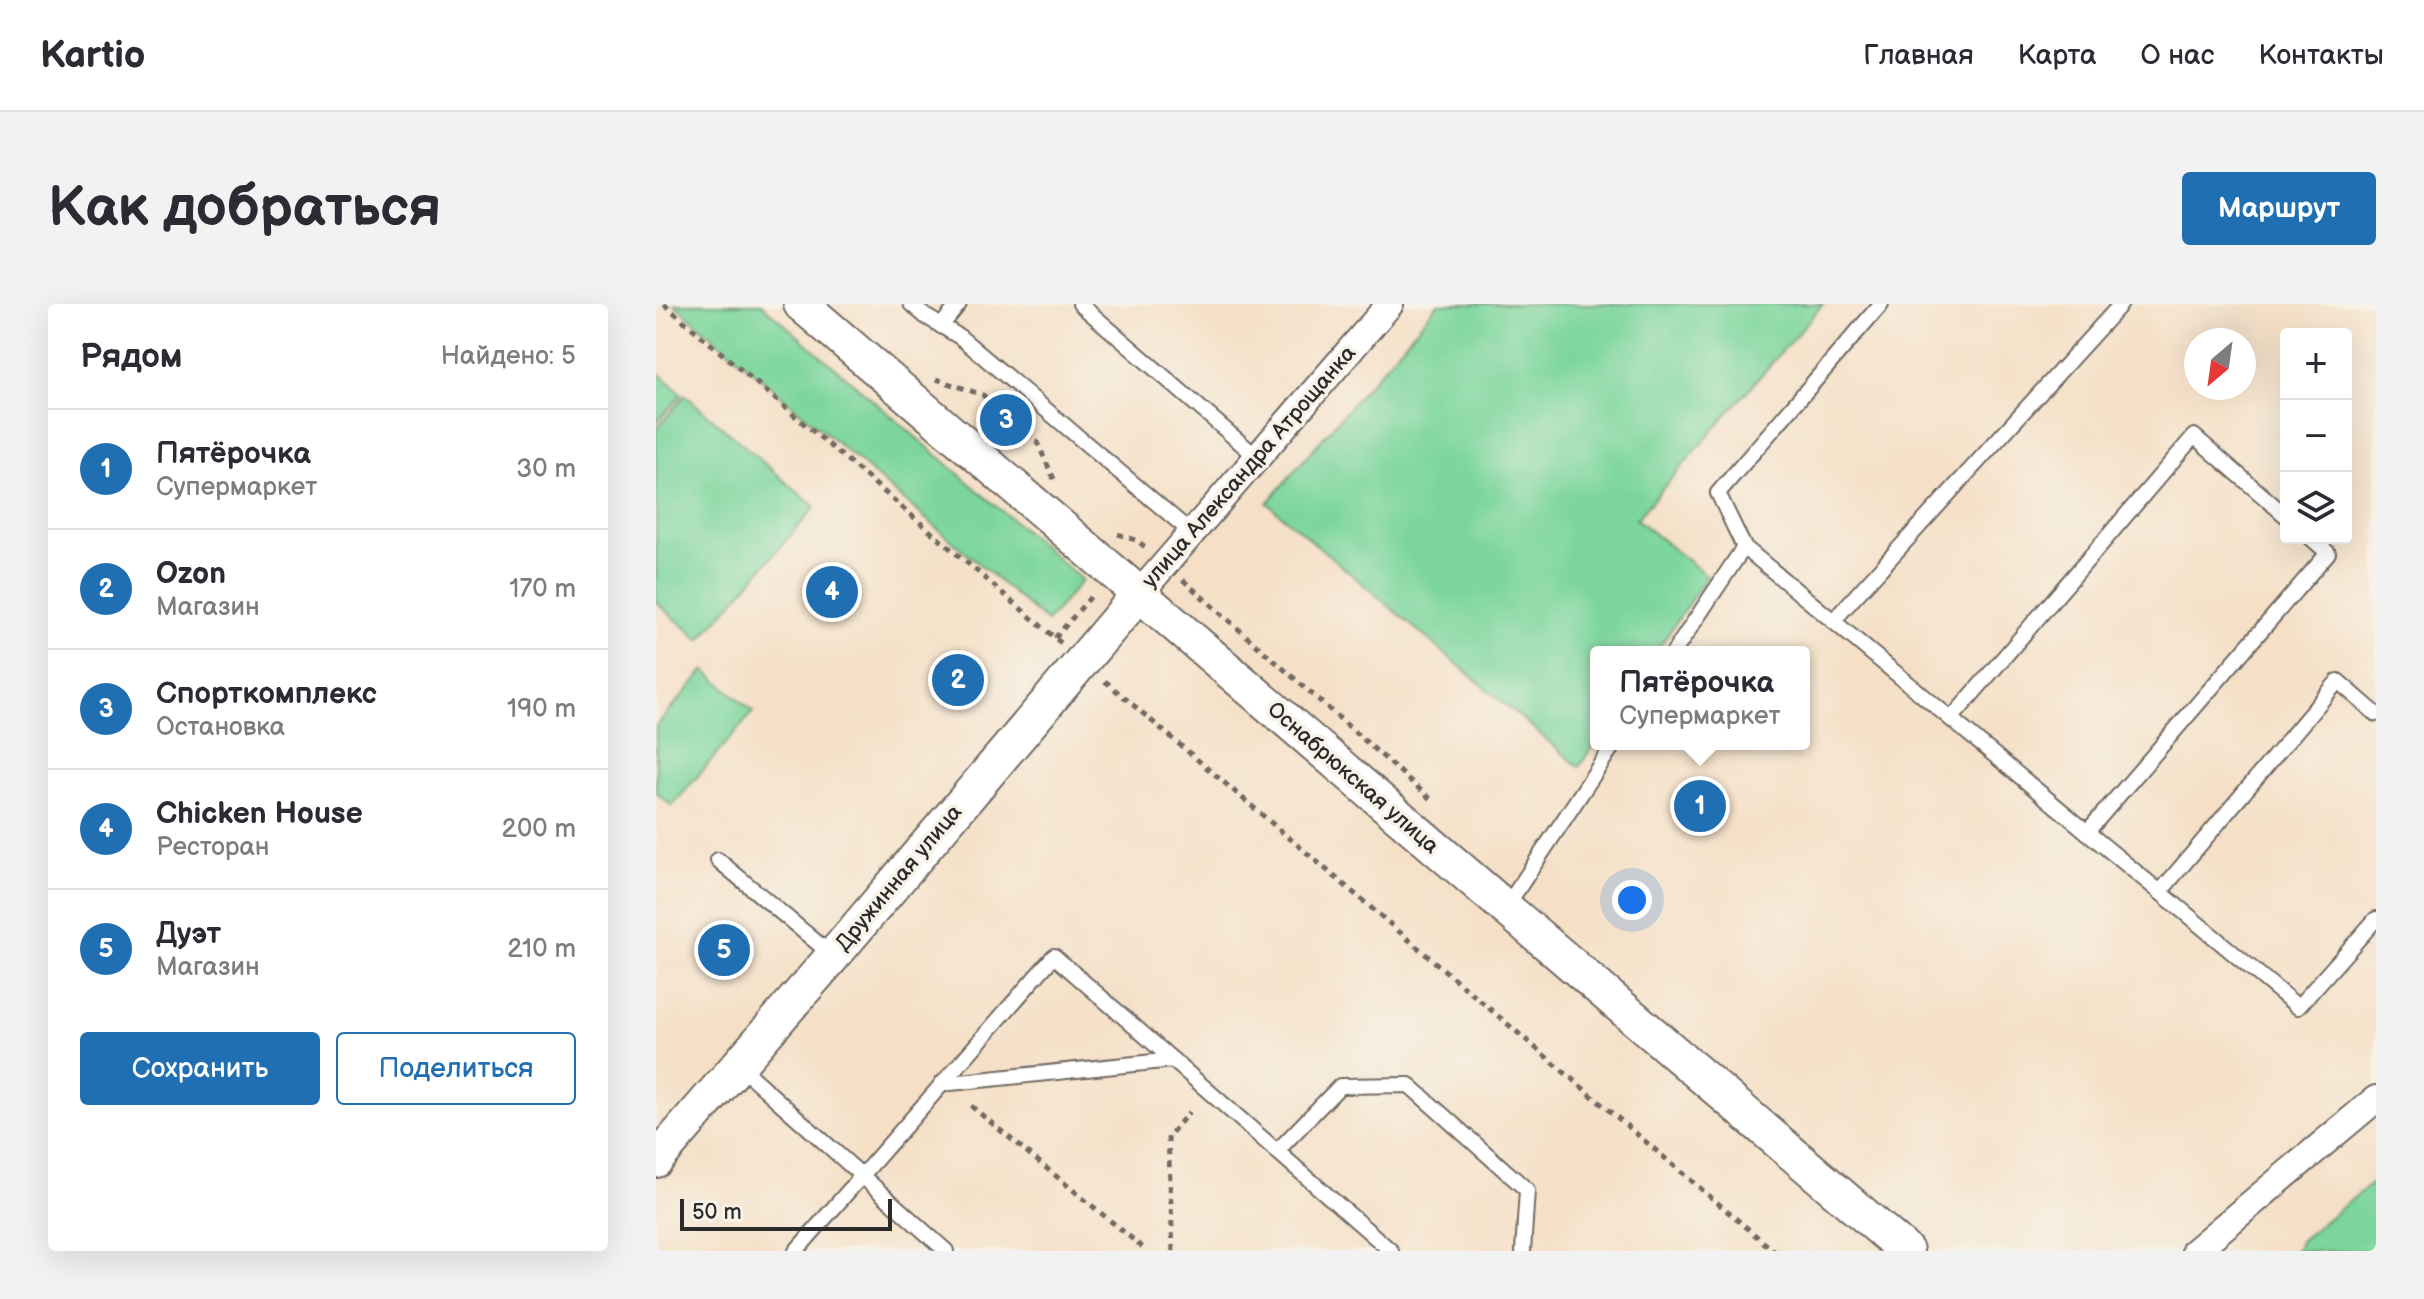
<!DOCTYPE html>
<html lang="ru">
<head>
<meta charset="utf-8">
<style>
  :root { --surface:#fff; --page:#f2f2f3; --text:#2b2b33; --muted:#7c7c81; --line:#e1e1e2; --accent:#1f6fb2 }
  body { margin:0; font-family:"Balsamiq Sans",sans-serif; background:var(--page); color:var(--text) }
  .controls { position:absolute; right:24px; top:24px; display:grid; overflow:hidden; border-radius:8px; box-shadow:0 8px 32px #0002 }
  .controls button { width:72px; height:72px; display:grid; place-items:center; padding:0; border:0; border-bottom:2px solid var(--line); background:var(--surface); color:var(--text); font:40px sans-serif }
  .compass { position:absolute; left:1528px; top:24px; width:72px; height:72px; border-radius:50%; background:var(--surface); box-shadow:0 8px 32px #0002; rotate:209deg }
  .scale { position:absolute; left:24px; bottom:20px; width:212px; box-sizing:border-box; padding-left:8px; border:4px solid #2b2b2b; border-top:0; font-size:22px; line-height:28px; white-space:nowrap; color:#2b2b2b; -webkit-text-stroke:6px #f7f3e8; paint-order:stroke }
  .you { position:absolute; left:976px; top:596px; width:28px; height:28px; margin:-20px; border:6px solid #fff; border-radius:50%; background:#1a73e8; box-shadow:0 0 0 12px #1a73e833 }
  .badge { display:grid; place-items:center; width:52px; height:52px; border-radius:50%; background:var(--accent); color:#fff; font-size:26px; font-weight:700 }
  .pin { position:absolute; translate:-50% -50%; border:4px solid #fff; box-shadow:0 2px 8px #0006 }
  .popup { position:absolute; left:934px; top:342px; width:220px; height:104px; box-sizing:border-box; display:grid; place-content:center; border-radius:8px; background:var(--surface); filter:drop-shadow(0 2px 6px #0005); font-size:26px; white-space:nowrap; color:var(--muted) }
  .popup b { font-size:30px; color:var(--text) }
  .popup::after { content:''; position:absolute; left:50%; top:100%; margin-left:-16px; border:16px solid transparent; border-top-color:var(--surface) }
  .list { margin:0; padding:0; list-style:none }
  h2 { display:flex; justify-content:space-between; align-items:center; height:104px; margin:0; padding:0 32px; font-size:34px }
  h2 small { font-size:26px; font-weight:400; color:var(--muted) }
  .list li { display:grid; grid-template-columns:52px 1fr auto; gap:24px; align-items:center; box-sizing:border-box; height:120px; padding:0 32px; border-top:2px solid var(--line) }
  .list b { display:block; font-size:30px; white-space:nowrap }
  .list p { margin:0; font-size:26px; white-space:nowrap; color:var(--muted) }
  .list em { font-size:26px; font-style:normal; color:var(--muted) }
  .actions { display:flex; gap:16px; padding:24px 32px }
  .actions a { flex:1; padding:18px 0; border:2px solid var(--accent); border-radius:8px; text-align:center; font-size:28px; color:var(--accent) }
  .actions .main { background:var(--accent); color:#fff }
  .icon { flex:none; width:44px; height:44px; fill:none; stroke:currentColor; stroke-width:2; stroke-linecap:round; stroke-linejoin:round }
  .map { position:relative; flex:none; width:1720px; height:947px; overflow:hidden; border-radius:8px }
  header { display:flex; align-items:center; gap:48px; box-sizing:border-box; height:112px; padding:0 40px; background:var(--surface); border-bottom:2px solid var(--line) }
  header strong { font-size:38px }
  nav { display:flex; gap:44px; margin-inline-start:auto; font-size:28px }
  .intro { display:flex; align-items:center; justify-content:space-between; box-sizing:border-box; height:192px; padding:0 48px }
  h1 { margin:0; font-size:56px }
  .button { padding:20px 36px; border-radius:8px; background:var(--accent); color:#fff; font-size:28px; font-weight:700 }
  main { display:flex; gap:48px; padding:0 48px }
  aside { flex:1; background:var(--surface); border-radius:8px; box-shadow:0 8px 32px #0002 }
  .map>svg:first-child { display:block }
</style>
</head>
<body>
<header>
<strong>Kartio</strong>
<nav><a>Главная</a><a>Карта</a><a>О нас</a><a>Контакты</a></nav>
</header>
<div class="intro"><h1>Как добраться</h1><a class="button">Маршрут</a></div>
<main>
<aside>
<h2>Рядом<small>Найдено: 5</small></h2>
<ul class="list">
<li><span class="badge">1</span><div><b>Пятёрочка</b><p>Супермаркет</p></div><em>30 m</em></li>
<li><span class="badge">2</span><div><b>Ozon</b><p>Магазин</p></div><em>170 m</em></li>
<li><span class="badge">3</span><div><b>Спорткомплекс</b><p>Остановка</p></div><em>190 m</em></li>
<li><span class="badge">4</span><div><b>Chicken House</b><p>Ресторан</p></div><em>200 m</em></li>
<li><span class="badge">5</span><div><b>Дуэт</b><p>Магазин</p></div><em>210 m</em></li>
</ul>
<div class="actions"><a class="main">Сохранить</a><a>Поделиться</a></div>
</aside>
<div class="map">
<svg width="1720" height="947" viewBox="0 0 1720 947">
  <rect width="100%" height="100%" fill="#f7f3e8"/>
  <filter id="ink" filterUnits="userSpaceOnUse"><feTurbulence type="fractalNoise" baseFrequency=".0125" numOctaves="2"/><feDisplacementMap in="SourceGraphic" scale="16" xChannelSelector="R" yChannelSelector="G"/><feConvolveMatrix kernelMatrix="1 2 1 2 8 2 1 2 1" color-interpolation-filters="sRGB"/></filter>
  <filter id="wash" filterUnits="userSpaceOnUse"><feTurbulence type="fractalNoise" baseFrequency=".006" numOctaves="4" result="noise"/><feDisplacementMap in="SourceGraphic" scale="32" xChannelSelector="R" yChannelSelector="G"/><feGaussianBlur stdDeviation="1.8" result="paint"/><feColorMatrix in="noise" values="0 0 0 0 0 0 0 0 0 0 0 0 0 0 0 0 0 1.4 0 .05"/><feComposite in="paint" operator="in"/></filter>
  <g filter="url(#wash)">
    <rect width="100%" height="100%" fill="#f5e0c7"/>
    <!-- green -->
    <g fill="#7cd69c" stroke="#548064" stroke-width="2">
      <polygon points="18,0 105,0 426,276 391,318"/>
      <polygon points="782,0 1167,0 980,215 1051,272 1000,348 940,348 940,437 923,463 611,199"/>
      <polygon points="0,67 26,90 0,119"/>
      <polygon points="29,91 159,203 44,336 0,298 0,125"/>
      <polygon points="49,366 97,408 16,502 0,488 0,422"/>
      <polygon points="1720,876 1720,947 1639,947 1645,936"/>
    </g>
  </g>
  <g filter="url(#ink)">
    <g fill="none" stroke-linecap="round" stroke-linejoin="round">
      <defs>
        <g id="service">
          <polyline points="255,0 269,12 304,33 537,230"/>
          <polyline points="424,0 602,154"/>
          <polyline points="1225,0 1062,189 1088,243 1177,317 1465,0"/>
          <polyline points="285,22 303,0"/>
          <polyline points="1630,212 1538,132 1295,415 1431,528 1672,249 1655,234"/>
          <polyline points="1177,317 1295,415"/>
          <polyline points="1018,348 1088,243"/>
          <polyline points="1720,410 1682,377 1504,588 1642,703 1720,615"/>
          <polyline points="1431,528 1504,588"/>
          <polyline points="62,556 177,652"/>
          <polyline points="850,603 958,440"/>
          <polyline points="82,761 290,947"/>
          <polyline points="285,780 517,756"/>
          <polyline points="621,847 684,782 753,781 871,886 867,947"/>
          <polyline points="140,947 398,652 735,947"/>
        </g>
        <g id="minor">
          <polyline points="483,290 734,0"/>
          <polyline points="1539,947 1720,795"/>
        </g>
        <g id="tertiary">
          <polyline points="145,0 1250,947"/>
          <polyline points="0,856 177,652 483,290"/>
        </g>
      </defs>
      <!-- service casing -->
      <use href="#service" stroke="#726a62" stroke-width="18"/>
      <!-- minor casing -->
      <use href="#minor" stroke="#726a62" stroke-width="30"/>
      <!-- tertiary casing -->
      <use href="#tertiary" stroke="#726a62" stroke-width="38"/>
      <!-- path -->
      <g stroke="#726a62" stroke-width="5" stroke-dasharray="6 6" stroke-linecap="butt">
        <polyline points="8,0 405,339"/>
        <polyline points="280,75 327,91 381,138 398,175"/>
        <polyline points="462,230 482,237 489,243"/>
        <polyline points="527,276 777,497"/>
        <polyline points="399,334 437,290"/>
        <polyline points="449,377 1118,947"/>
        <polyline points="315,802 491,947"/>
        <polyline points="517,947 512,833 533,808"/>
      </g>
      <!-- service -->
      <use href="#service" stroke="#fff" stroke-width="14"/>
      <!-- minor -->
      <use href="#minor" stroke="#fff" stroke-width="26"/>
      <!-- tertiary -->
      <use href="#tertiary" stroke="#fff" stroke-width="34"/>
    </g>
  </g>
  <g text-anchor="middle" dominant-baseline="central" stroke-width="7" stroke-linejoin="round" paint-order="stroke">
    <!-- street labels -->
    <g font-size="22" fill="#2b2b2b" stroke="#f7f3e8">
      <text transform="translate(593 163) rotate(-49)">улица Александра Атрощанка</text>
      <text transform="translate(697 474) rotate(41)">Оснабрюкская улица</text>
      <text transform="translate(243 574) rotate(-50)">Дружинная улица</text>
    </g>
  </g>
</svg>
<div class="controls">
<button>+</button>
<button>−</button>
<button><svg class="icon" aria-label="layers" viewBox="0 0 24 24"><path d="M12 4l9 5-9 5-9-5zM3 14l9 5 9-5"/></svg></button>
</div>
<svg class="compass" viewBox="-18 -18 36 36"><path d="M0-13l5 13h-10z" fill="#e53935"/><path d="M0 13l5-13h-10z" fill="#7c7c81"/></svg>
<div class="scale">50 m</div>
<div class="you"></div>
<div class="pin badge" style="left:1044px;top:502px">1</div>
<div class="popup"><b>Пятёрочка</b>Супермаркет</div>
<div class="pin badge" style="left:302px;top:376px">2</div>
<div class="pin badge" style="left:350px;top:116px">3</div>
<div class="pin badge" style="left:176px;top:288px">4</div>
<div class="pin badge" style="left:68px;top:646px">5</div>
</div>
</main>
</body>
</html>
